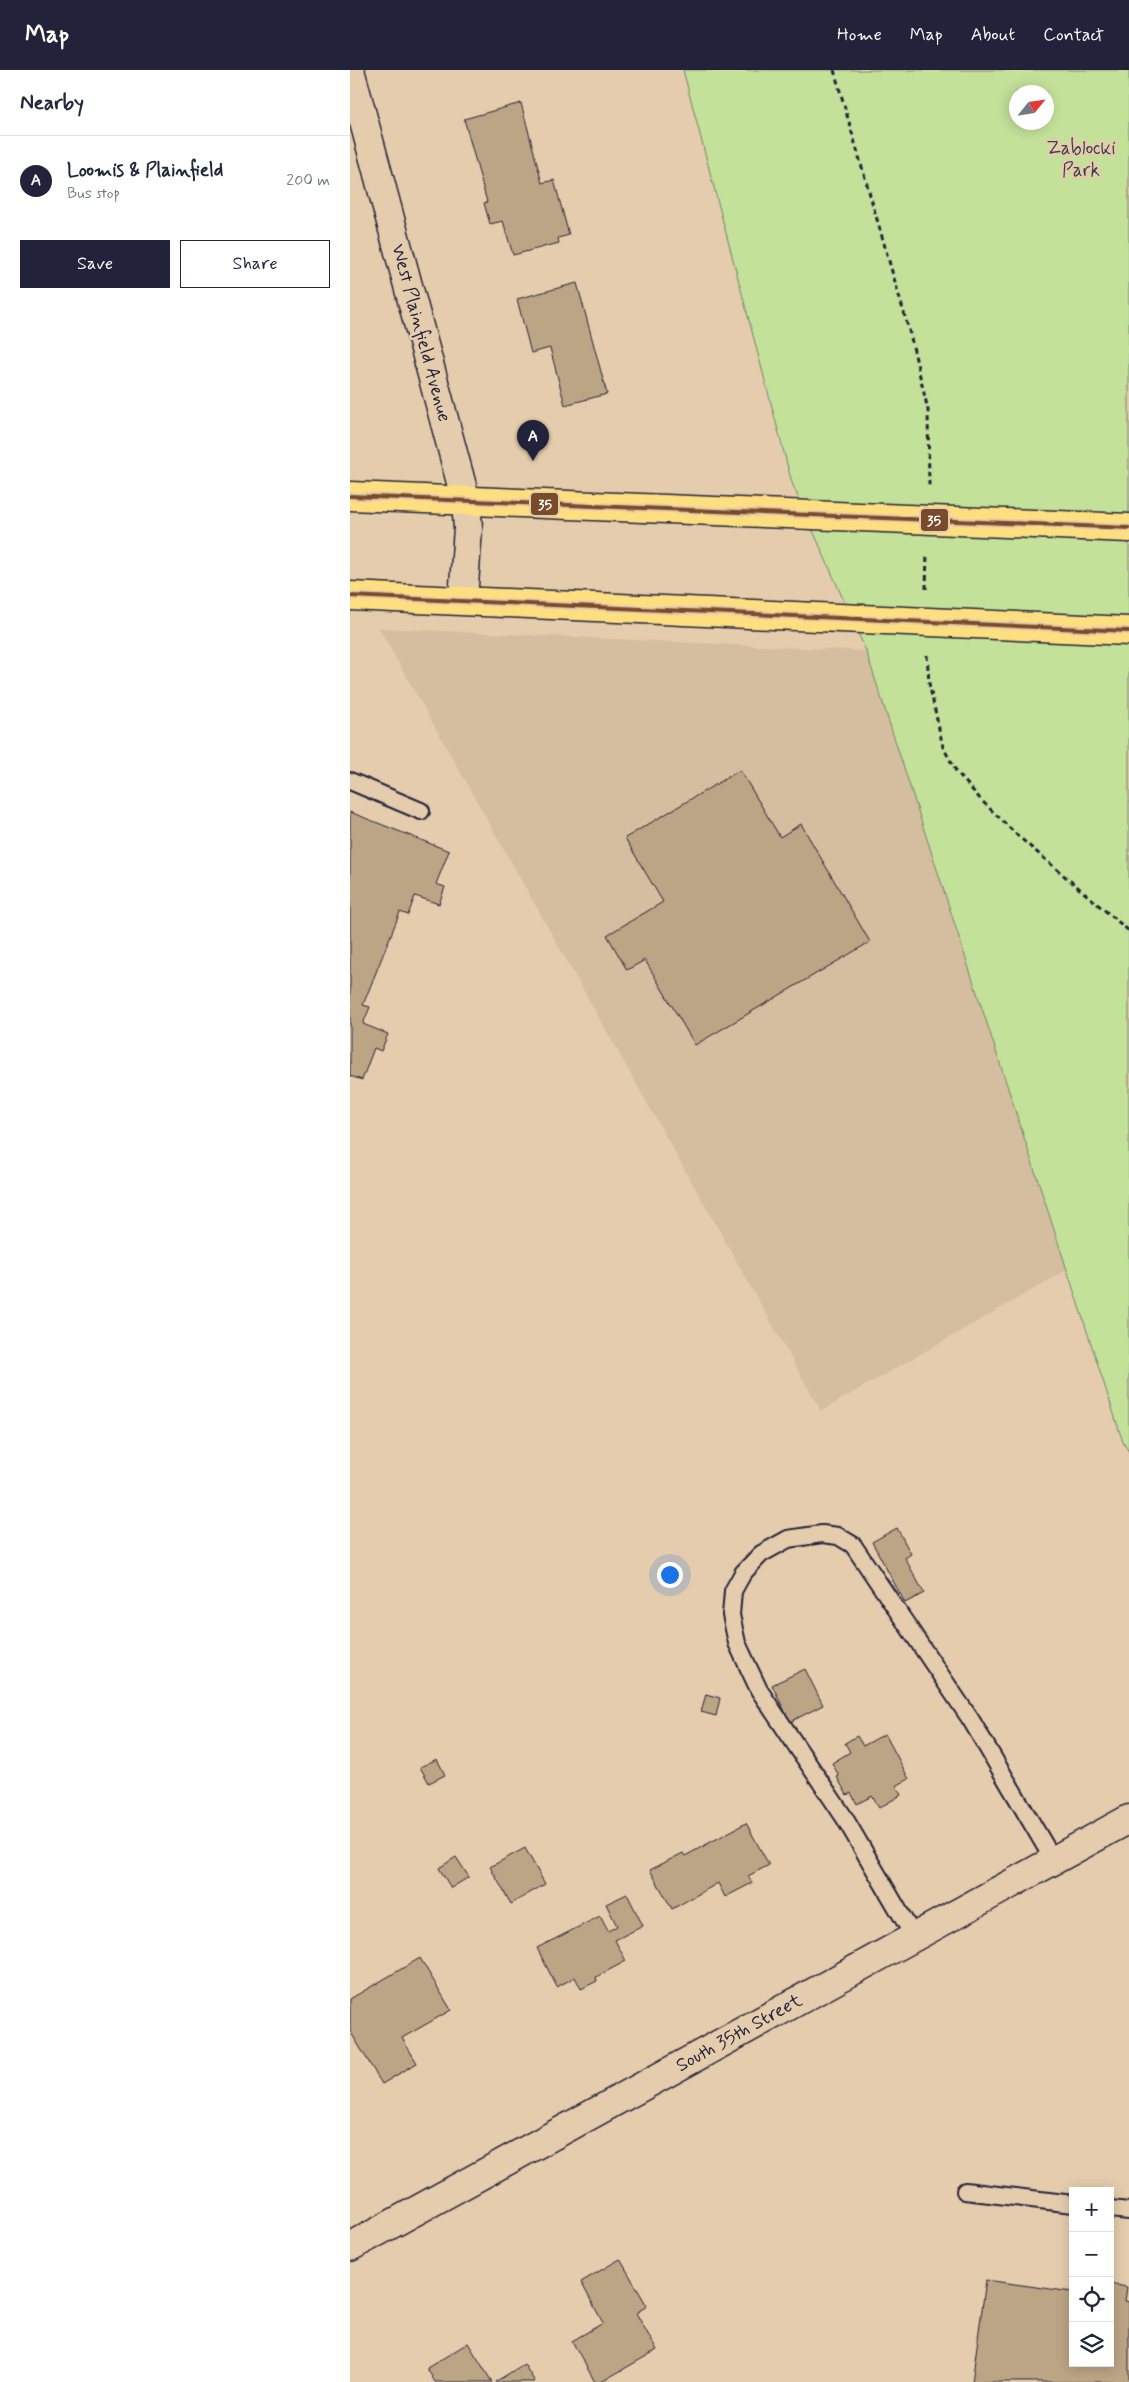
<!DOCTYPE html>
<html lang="en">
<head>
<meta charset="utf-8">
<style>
  :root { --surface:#fff; --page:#f6f6f7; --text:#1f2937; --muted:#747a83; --line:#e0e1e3; --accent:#22223b }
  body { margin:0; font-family:Mynerve,sans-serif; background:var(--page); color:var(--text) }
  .controls { position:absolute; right:15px; bottom:15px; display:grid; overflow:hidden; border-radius:0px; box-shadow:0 2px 12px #0003 }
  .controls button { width:45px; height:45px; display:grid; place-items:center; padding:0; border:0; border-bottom:1px solid var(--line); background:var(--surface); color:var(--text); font:25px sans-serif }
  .compass { position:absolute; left:659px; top:15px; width:45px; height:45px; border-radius:50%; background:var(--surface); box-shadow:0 2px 12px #0003; rotate:60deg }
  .you { position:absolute; left:319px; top:1504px; width:18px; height:18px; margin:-12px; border:4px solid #fff; border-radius:50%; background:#1a73e8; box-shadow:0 0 0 8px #1a73e833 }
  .badge { display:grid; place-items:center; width:32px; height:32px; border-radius:50%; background:var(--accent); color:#fff; font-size:16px; font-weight:700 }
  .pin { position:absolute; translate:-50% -41px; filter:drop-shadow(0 1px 2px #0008) }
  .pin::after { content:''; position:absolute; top:26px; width:18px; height:15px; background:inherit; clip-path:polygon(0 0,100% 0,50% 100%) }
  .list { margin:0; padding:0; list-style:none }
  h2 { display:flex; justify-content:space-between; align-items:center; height:65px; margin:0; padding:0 20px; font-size:21px }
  h2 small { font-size:16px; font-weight:400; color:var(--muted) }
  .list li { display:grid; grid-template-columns:32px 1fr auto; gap:15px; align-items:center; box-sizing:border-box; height:90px; padding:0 20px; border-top:1px solid var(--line) }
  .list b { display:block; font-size:19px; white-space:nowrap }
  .list p { margin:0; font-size:16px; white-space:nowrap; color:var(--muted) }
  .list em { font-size:16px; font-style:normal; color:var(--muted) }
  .actions { display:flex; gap:10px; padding:15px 20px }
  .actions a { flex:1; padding:11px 0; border:1px solid var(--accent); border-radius:0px; text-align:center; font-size:18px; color:var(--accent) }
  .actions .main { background:var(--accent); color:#fff }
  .icon { flex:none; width:28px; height:28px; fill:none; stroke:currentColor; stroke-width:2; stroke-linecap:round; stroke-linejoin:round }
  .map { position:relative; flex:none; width:779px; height:2312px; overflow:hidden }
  header { display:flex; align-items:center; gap:30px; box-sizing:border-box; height:70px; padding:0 25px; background:var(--accent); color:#fff }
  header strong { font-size:24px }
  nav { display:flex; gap:28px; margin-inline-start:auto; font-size:18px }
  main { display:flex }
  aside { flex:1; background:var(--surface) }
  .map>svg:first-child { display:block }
</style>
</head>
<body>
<header>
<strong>Map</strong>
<nav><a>Home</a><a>Map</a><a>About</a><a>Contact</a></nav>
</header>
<main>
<aside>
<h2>Nearby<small></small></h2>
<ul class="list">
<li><span class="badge">A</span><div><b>Loomis &amp; Plainfield</b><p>Bus stop</p></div><em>200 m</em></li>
</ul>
<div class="actions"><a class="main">Save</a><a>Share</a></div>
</aside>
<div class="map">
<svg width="779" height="2312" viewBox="0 0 779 2312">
  <rect width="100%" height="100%" fill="#e5ccad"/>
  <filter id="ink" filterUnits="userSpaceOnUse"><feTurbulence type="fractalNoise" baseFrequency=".02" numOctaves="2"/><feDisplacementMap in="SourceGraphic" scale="10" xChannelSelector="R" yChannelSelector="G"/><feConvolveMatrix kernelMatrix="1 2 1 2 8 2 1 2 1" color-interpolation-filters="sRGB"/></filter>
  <g filter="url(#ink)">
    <!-- built -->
    <polygon fill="#d5bd9f" points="29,558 516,581 717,1200 471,1341"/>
    <!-- green -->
    <path fill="#c3e199" stroke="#72826a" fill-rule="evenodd" d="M333,0H779V1382L773,1372L516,581L442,413ZM666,22H696V52H666Z"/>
    <!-- building -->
    <g fill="#bca585" stroke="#22223b">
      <polygon points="171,33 192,113 204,110 219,165 208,168 209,173 163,185 153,151 140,154 134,133 137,132 114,49"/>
      <polygon points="227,213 257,324 215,335 200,278 181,283 167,229"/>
      <polygon points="390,700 430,767 451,754 520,872 345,975 295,890 277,900 257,865 313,832 275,768"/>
      <polygon points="0,742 99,781 86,814 95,817 89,834 65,826 58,845 50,842 13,935 20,937 13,954 38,964 31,981 24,978 12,1010 0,1006"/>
      <polygon points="547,1458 561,1484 555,1488 574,1523 555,1533 522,1472"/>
      <polygon points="455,1599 473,1635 440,1652 422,1615"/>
      <polygon points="356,1624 370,1628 366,1646 351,1642"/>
      <polygon points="535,1664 559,1709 546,1716 551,1725 529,1738 522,1726 507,1734 501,1723 497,1725 487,1707 489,1706 482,1693 500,1682 495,1673 507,1666 513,1676"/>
      <polygon points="87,1689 95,1705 79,1713 70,1697"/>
      <polygon points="396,1753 419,1795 398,1806 402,1813 375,1827 368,1813 322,1839 300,1800 333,1783 335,1786"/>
      <polygon points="175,1778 195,1814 161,1834 140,1797"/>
      <polygon points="106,1787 119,1807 101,1818 89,1798"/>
      <polygon points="277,1824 293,1856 265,1870 276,1891 246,1907 247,1911 231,1919 225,1907 207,1917 187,1878 250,1846 258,1861 267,1856 256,1834"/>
      <polygon points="70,1888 101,1940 52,1968 67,1993 32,2014 0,1961 0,1929"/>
      <polygon points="270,2189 297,2236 286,2243 307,2280 251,2312 245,2312 222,2271 253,2253 231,2212"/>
      <polygon points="636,2210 722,2222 723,2214 723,2293 760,2293 760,2214 777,2217 775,2231 779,2232 779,2312 622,2312"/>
      <polygon points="118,2273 142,2312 85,2312 77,2298"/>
      <polygon points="174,2294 185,2312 145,2312"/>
    </g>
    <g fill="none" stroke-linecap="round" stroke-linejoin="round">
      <defs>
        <g id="lane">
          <polyline points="0,711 71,741"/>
          <polyline points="564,1867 494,1747 409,1620 387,1573 381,1545 383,1521 393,1503 411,1484 438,1469 472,1464 488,1466 503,1475 621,1650 704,1791"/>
          <polyline points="615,2121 723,2134"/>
          <polyline points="760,2139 779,2141"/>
        </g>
        <polyline id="street" points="0,0 116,431 118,458 113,530"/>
        <polyline id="secondary" points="0,2177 779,1749"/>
        <g id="primary">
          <polyline points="0,426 779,458"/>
          <polyline points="0,526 779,561"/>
        </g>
      </defs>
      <!-- lane casing -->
      <use href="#lane" stroke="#22223b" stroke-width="20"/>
      <!-- street casing -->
      <use href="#street" stroke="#22223b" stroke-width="31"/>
      <!-- secondary casing -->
      <use href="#secondary" stroke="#22223b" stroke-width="31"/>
      <!-- primary casing -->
      <use href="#primary" stroke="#22223b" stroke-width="31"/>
      <!-- path -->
      <g stroke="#22223b" stroke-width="3" stroke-dasharray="5 4" stroke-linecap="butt">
        <polyline points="484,0 560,264 578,340 579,417"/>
        <polyline points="576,519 577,483"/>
        <polyline points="577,585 579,613 593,677 606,701 631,730 669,767 779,861"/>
      </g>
      <!-- lane -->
      <use href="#lane" stroke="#e5ccad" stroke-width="16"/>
      <!-- street -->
      <use href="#street" stroke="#e5ccad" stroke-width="28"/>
      <!-- secondary -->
      <use href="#secondary" stroke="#e5ccad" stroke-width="28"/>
      <!-- primary -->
      <use href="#primary" stroke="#fedf80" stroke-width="28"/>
      <defs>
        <g id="bus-1">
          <polyline points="0,426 779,458"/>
          <polyline points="0,526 779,561"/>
        </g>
      </defs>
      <!-- bus-1 casing -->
      <use href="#bus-1" stroke="#e5ccad" stroke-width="8"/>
      <!-- bus-1 -->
      <use href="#bus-1" stroke="#7a4b2a" stroke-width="4"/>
    </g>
  </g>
  <g text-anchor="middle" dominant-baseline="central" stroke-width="5" stroke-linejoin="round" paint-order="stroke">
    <!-- park labels -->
    <g font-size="19" fill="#3a3f49" stroke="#e5ccad">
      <text x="731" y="78">Zablocki<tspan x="731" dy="22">Park</tspan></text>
    </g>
    <!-- street labels -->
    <g font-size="19" fill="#22223b" stroke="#e5ccad">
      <text transform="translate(71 263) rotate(75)">West Plainfield Avenue</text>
      <text transform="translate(389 1963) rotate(-29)">South 35th Street</text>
    </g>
  </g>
  <g stroke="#e5ccad" stroke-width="2">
    <rect x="180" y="422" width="29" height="24" rx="5" fill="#7a4b2a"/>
    <rect x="570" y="438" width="29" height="24" rx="5" fill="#7a4b2a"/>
  </g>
  <g font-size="14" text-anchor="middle" font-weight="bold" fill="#fff">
    <text x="195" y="439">35</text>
    <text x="584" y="455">35</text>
  </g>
</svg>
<div class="controls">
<button>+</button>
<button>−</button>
<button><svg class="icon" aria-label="locate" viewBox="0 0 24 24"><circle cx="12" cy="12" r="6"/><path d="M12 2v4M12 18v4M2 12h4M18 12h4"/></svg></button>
<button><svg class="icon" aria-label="layers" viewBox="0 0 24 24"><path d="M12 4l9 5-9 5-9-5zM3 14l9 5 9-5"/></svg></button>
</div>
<svg class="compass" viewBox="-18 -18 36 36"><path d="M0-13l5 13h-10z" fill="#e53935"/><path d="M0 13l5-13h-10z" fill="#747a83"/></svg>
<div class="you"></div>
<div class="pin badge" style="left:183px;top:391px">A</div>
</div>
</main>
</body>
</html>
